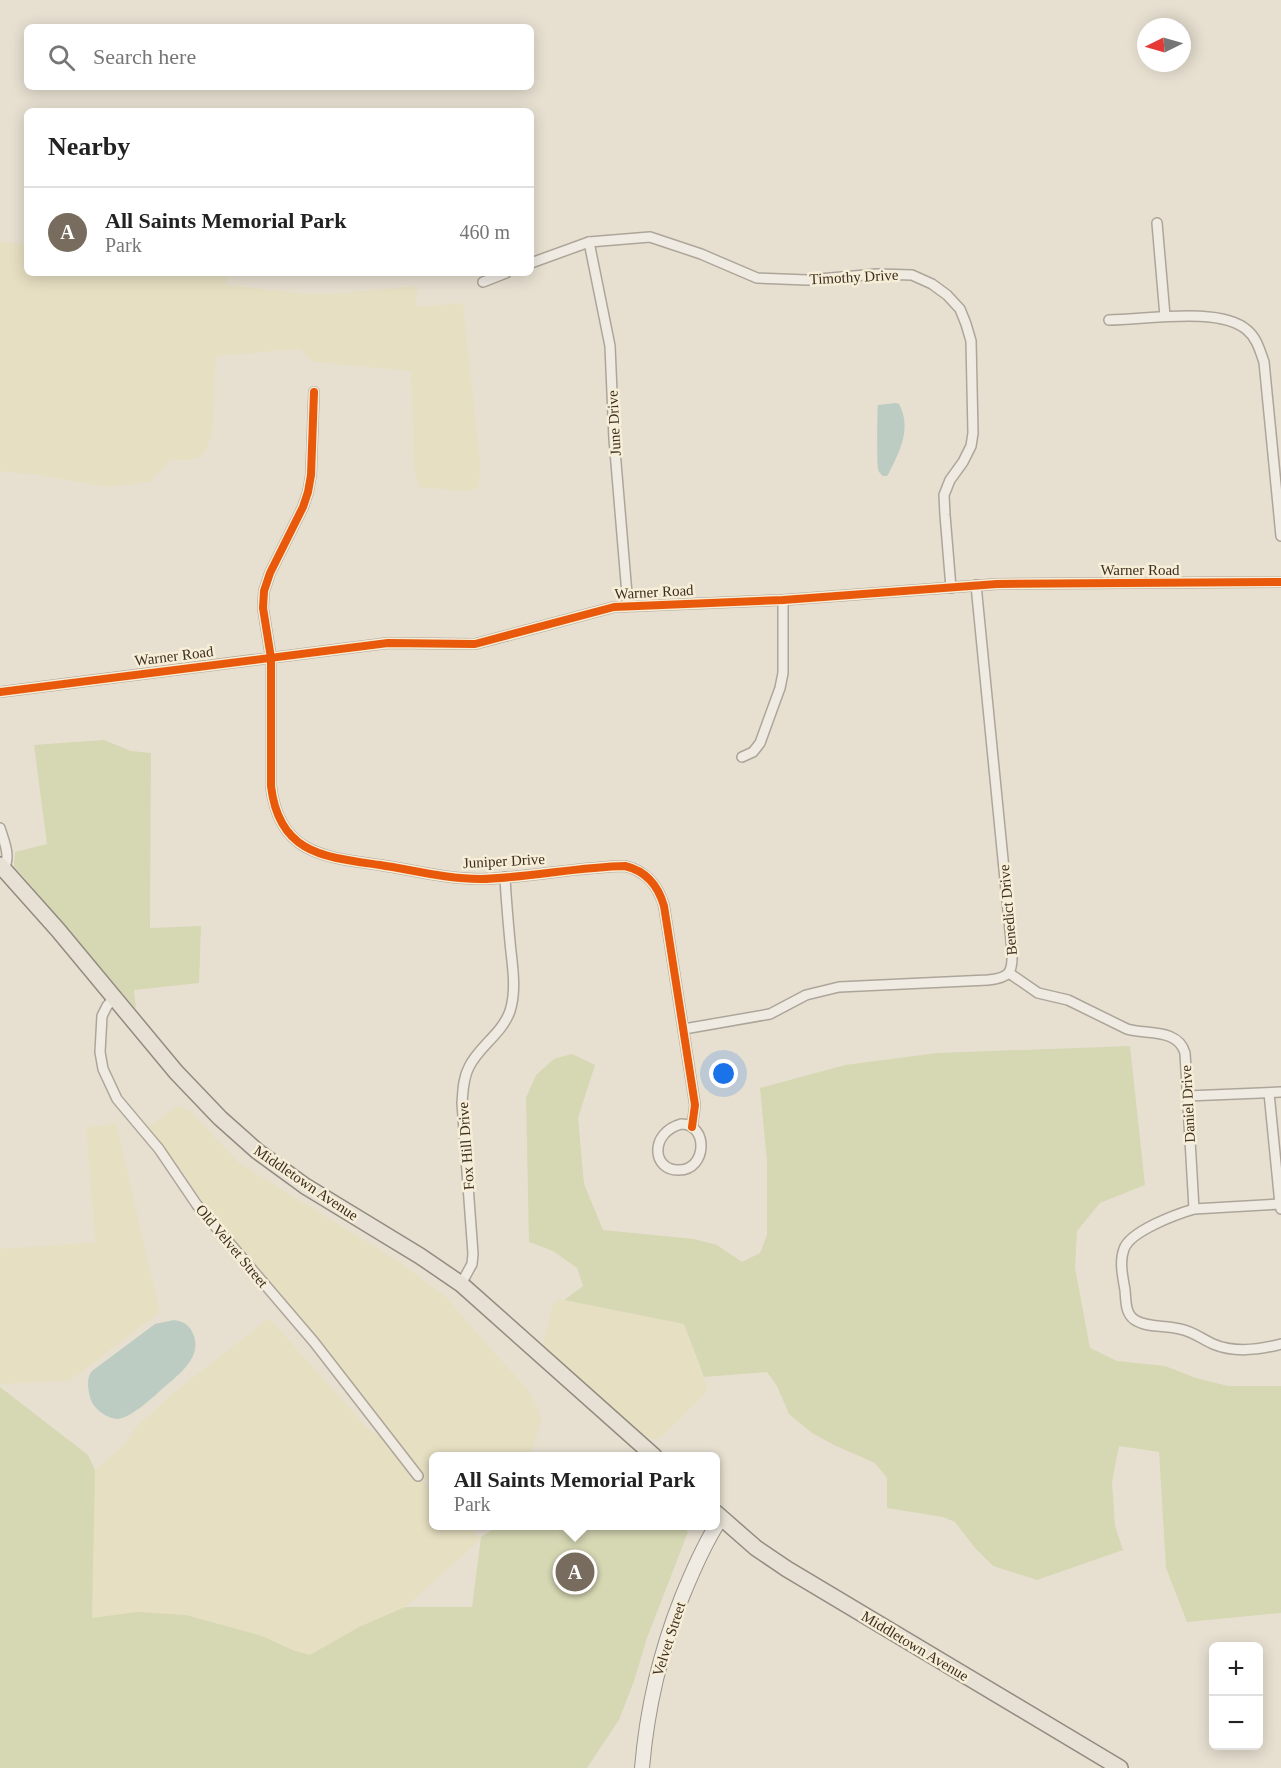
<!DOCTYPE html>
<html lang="en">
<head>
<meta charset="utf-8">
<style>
  :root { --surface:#fff; --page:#f2f2f2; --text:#222; --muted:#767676; --line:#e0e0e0; --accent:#786c5e }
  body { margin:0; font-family:"Times New Roman",serif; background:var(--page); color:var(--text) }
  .controls { position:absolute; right:18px; bottom:18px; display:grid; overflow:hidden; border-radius:9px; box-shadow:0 3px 15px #0003 }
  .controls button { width:54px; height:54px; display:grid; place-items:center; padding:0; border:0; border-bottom:2px solid var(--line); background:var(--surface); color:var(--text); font:30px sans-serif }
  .compass { position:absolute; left:1137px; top:18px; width:54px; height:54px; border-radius:50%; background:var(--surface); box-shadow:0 3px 15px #0003; rotate:265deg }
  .you { position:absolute; left:724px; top:1074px; width:21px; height:21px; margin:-15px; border:4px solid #fff; border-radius:50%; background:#1a73e8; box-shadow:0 0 0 9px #1a73e833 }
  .badge { display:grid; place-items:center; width:39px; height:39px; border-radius:50%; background:var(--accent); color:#fff; font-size:20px; font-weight:700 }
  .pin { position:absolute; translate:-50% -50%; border:3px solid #fff; box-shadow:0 2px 6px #0006 }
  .popup { position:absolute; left:429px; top:1452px; width:291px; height:78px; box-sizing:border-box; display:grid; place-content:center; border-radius:9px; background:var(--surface); filter:drop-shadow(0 2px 4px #0005); font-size:20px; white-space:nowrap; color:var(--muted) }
  .popup b { font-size:22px; color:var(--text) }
  .popup::after { content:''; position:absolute; left:50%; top:100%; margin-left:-12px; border:12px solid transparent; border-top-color:var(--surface) }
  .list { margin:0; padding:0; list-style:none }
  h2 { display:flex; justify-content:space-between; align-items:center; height:78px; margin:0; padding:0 24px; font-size:26px }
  h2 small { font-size:20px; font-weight:400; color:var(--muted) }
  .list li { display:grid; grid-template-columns:39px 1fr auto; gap:18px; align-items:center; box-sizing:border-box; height:90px; padding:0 24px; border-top:2px solid var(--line) }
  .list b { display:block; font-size:22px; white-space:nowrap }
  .list p { margin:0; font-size:20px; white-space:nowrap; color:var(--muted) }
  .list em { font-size:20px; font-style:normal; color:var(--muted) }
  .icon { flex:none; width:33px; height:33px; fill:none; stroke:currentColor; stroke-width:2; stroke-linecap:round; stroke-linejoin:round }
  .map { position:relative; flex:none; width:1281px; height:1768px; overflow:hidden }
  .search { position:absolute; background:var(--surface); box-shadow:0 3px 15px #0003; left:24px; top:24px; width:510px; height:66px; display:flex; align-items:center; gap:15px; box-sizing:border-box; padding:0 21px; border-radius:9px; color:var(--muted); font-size:22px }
  .panel { position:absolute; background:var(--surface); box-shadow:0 3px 15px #0003; left:24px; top:108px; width:510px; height:168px; border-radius:9px }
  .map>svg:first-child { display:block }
</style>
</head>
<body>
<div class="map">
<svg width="1281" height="1768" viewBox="0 0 1281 1768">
  <rect width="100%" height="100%" fill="#e7e0d1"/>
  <!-- farmland -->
  <g fill="#e6dfc2">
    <polygon points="0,242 27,244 27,273 226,273 227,285 308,294 333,294 417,286 416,307 463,303 480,461 479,488 465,491 419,487 414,468 411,371 313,362 300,349 216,356 212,436 203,455 191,460 171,460 149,482 108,487 38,475 0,471"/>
    <polygon points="177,1106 190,1111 239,1163 396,1260 445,1296 493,1352 529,1390 542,1419 533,1448 526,1456 434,1456 434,1483 420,1478 434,1492 434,1526 467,1526 481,1539 405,1607 310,1655 295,1651 262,1636 186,1615 91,1618 95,1470 128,1442 135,1428 172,1394 269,1318 369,1430 390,1441 206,1211 148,1127"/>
    <polygon points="116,1123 160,1312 69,1381 0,1384 0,1249 95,1242 86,1128"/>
    <polygon points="559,1299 684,1324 708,1391 665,1434 656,1440 644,1436 621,1415 614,1412 542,1348 553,1304"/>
  </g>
  <!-- green -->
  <g fill="#d6d7b3">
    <polygon points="104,740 131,751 151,753 150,928 201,926 199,983 134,990 136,1009 14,866 15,852 47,844 34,745"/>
    <polygon points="1130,1046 1145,1185 1100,1203 1077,1231 1075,1268 1090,1348 1117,1361 1165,1366 1196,1378 1228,1386 1281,1386 1281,1613 1187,1622 1166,1568 1159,1452 1119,1446 1112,1482 1115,1526 1123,1550 1037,1580 993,1566 975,1548 955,1522 943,1517 887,1508 887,1478 875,1463 834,1445 812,1433 789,1414 777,1386 767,1372 704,1377 684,1324 564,1300 583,1286 577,1268 553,1251 529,1242 526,1098 536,1075 554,1059 572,1054 595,1065 578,1118 584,1184 603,1230 694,1239 717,1245 742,1262 760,1253 767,1235 767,1162 760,1088 845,1065 937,1053"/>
    <polygon points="0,1387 88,1455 95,1470 92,1618 138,1612 186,1615 262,1636 295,1651 310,1655 359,1627 405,1607 472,1607 481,1537 498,1526 681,1526 688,1532 647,1638 634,1681 619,1720 587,1768 0,1768"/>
  </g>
  <!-- water -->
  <g fill="#bcccc2">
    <path d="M896,403L899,404C912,428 900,451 889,473L887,476H883C880,473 879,473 878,468C877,464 877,409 878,405Z"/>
    <path d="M174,1320C185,1322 190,1325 194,1336C202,1360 175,1377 160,1391C151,1399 130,1418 118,1419C107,1419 92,1408 90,1397C88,1389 86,1378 92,1371L155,1324Z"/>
  </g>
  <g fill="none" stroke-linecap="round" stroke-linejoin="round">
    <defs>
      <g id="street">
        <polyline points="1157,223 1165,316"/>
        <polyline points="589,242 610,346 614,439 628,606"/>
        <polyline points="531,263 589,242 650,237 701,254 757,278 807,280 877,274 912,275 932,284 947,295 960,309 966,324 971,341 973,433 971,446 963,462 950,480 944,495 945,515 951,588"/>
        <polyline points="483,282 506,273"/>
        <path d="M1109,320C1144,320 1220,306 1247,330C1257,338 1260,351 1264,362L1281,536"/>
        <path d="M314,392L311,475L308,492L303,507L270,573L264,591L263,608L271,658V786C279,854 324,857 380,865C413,870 447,879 480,879C528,878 576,867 625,866C646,871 658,885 664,906L695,1105L692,1127"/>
        <polyline points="0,692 388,643 475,644 614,607 783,600 997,584 1281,582"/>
        <polyline points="742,757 753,752 760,743 780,688 783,673 783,600"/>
        <path d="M0,828C4,841 11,856 4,869"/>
        <path d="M1009,973L1038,993L1068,1000L1127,1029C1146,1035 1178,1028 1185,1053L1194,1209"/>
        <polyline points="114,998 107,1006 102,1016 100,1052 103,1069 117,1099 159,1149 197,1205 314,1342 418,1476"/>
        <path d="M684,1029L770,1014L806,995L839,987L988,980C1010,978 1013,972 1012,951L976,585"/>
        <polyline points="1269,1093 1280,1204"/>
        <polyline points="1187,1096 1281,1092"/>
        <path d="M681,1124C709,1124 707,1170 679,1170C652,1171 649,1133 681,1124Z"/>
        <path d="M1281,1209L1280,1204L1194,1209C1177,1214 1130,1231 1124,1249C1119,1262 1123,1278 1125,1290C1126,1300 1125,1314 1135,1320C1147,1328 1166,1325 1180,1329C1192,1331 1202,1339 1213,1344C1234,1353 1259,1350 1281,1344"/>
        <path d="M461,1284L472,1264L473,1254L462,1103C463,1091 463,1078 469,1067C479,1046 502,1034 510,1011C517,989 512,964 510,942C508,920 506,899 505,877"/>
      </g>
      <path id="secondary" d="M642,1768C647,1709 660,1652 682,1597C693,1570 705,1542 721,1518"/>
      <g id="primary">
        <polyline points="0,865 58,930 176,1072 220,1118 257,1151 305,1186 420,1256 461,1284 654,1456"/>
        <polyline points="716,1513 756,1548 787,1569 1120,1768"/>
      </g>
    </defs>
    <!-- street casing -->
    <use href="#street" stroke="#ada599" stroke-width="12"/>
    <!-- secondary casing -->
    <use href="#secondary" stroke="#9c958a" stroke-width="16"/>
    <!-- primary casing -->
    <use href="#primary" stroke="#928b80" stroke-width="18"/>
    <!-- street -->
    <use href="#street" stroke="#efebe3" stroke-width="9"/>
    <!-- secondary -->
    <use href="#secondary" stroke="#efebe3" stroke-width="14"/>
    <!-- primary -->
    <use href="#primary" stroke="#e6e1d4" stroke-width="15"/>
    <defs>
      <g id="cycleway">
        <path d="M314,392L311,475L308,492L303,507L270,573L264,591L263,608L271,658V786C279,854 324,857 380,865C413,870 447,879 480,879C528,878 576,867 625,866C646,871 658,885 664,906L695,1105L692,1127"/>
        <polyline points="0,692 388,643 475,644 614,607 783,600 997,584 1281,582"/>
      </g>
    </defs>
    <!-- cycleway casing -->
    <use href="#cycleway" stroke="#f7eed8" stroke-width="11"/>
    <!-- cycleway -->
    <use href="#cycleway" stroke="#e8590c" stroke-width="8"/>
  </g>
  <g text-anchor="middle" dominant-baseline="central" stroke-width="5" stroke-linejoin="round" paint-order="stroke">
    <!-- street labels -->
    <g font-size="15" fill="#3d2e20" stroke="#f7eed8">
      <text transform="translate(854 277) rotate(-3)">Timothy Drive</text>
      <text transform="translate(614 423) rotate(-93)">June Drive</text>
      <text x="1140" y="570">Warner Road</text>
      <text transform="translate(654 592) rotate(-3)">Warner Road</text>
      <text transform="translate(174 656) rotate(-7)">Warner Road</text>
      <text transform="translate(504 861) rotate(-3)">Juniper Drive</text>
      <text transform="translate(1008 910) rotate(-95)">Benedict Drive</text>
      <text transform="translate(1188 1104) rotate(-93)">Daniel Drive</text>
      <text transform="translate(466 1146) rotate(-94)">Fox Hill Drive</text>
      <text transform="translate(306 1183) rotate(34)">Middletown Avenue</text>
      <text transform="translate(232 1246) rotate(50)">Old Velvet Street</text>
      <text transform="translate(669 1639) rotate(-72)">Velvet Street</text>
      <text transform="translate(915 1646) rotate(31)">Middletown Avenue</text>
    </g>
  </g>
</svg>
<div class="controls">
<button>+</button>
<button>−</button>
</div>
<svg class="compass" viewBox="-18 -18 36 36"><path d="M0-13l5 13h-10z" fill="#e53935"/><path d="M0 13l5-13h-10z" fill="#767676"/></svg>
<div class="you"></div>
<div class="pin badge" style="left:575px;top:1572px">A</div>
<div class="popup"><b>All Saints Memorial Park</b>Park</div>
<div class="search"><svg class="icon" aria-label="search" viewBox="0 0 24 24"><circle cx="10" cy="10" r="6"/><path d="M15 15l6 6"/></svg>Search here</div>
<section class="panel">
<h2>Nearby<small></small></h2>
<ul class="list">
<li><span class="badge">A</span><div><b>All Saints Memorial Park</b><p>Park</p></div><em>460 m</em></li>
</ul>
</section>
</div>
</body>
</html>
